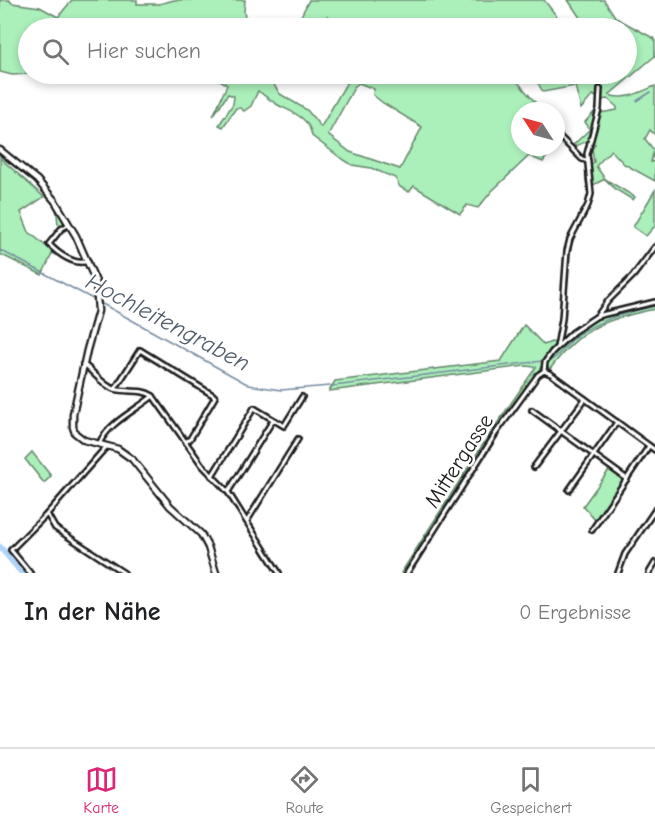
<!DOCTYPE html>
<html lang="de">
<head>
<meta charset="utf-8">
<style>
  :root { --surface:#fff; --page:#f2f2f2; --text:#202124; --muted:#757577; --line:#e0e0e0; --accent:#db2777 }
  body { margin:0; font-family:"Comic Neue",sans-serif; background:var(--page); color:var(--text) }
  .compass { position:absolute; left:511px; top:102px; width:54px; height:54px; border-radius:50%; background:var(--surface); box-shadow:0 3px 9px #0003; rotate:306deg }
  .list { margin:0; padding:0; list-style:none }
  h2 { display:flex; justify-content:space-between; align-items:center; height:78px; margin:0; padding:0 24px; font-size:26px }
  h2 small { font-size:20px; font-weight:400; color:var(--muted) }
  .icon { flex:none; width:33px; height:33px; fill:none; stroke:currentColor; stroke-width:2; stroke-linecap:round; stroke-linejoin:round }
  .map { position:relative; flex:none; width:655px; height:573px; overflow:hidden }
  .search { position:absolute; background:var(--surface); box-shadow:0 3px 9px #0003; left:18px; right:18px; top:18px; height:66px; display:flex; align-items:center; gap:15px; box-sizing:border-box; padding:0 21px; border-radius:33px; color:var(--muted); font-size:22px }
  .sheet { height:174px; background:var(--surface) }
  nav { display:flex; justify-content:space-around; align-items:center; box-sizing:border-box; height:84px; border-top:2px solid var(--line); background:var(--surface); font-size:16px; color:var(--muted) }
  nav a { display:grid; justify-items:center; gap:3px }
  nav .on { color:var(--accent) }
  .map>svg:first-child { display:block }
</style>
</head>
<body>
<div class="map">
<svg width="655" height="573" viewBox="0 0 655 573">
  <rect width="100%" height="100%" fill="#fff"/>
  <filter id="ink" filterUnits="userSpaceOnUse"><feTurbulence type="fractalNoise" baseFrequency=".0167" numOctaves="2"/><feDisplacementMap in="SourceGraphic" scale="12" xChannelSelector="R" yChannelSelector="G"/><feConvolveMatrix kernelMatrix="1 2 1 2 8 2 1 2 1" color-interpolation-filters="sRGB"/></filter>
  <g filter="url(#ink)">
    <!-- green -->
    <g fill="#abefba" stroke="#64866b" stroke-width="1.5" fill-rule="evenodd">
      <polygon points="0,0 9,0 12,3 40,7 58,17 72,0 137,0 137,4 159,4 174,0 245,0 244,12 247,28 28,28 28,74 31,74 12,75 0,72"/>
      <polygon points="309,0 544,0 566,28 336,28 338,25 327,16 321,24 315,19 308,17 302,28 295,28"/>
      <path d="M568,0H604L616,18L655,39V56L609,95C625,101 640,92 655,86V135L650,130L645,139L654,150L651,162L655,161V181L624,164L611,150L596,166L605,179L635,197L633,200L615,189L605,179L587,188C585,175 583,170 594,162L592,149L595,144L585,142L570,148L575,155L558,141L556,143L558,138L570,148L590,129L585,122L596,110L600,113L617,110V107L608,99L601,100L593,95L581,109L575,86L543,92L534,76L526,78L523,74H626V28H587Z"/>
      <path d="M179,74H280L274,85L280,94L307,110L321,127L347,82L333,74H511L540,108L538,111H520V147L542,155L549,147H553L543,162L529,156L492,191L478,208L467,205L460,214L414,186L409,192L400,187L395,178L371,168L352,165L338,156L312,136C309,117 293,113 278,105C271,101 265,96 258,91L251,106L244,111L240,108H236L223,127L219,125L233,104L234,96L228,94L213,116L227,85L220,80L197,79ZM359,83L374,89L373,95L383,103L422,127L400,169L350,152L328,135L355,86Z"/>
      <path d="M0,152L44,190L63,219V224H58C57,220 58,215 56,210C46,187 19,171 0,156Z"/>
      <polygon points="0,158 44,197 21,212 29,232 53,252 42,275 0,254"/>
      <polygon points="655,190 655,226 646,236 633,227"/>
      <path d="M655,304V309C606,319 581,327 550,369L546,365L541,367L508,413L511,416L409,573H401L483,444L536,367L525,366L329,391L335,381L501,361L524,325L544,345L551,342L562,344C592,314 615,312 655,304Z"/>
      <polygon points="32,452 51,476 44,483 25,459"/>
      <polygon points="609,470 623,480 595,520 583,506"/>
    </g>
    <g fill="none" stroke-linecap="round" stroke-linejoin="round">
      <!-- stream -->
      <g stroke="#758aa0" stroke-width="1.5">
        <polyline points="637,101 651,92"/>
        <polyline points="0,250 108,307 249,385 281,390 330,386"/>
        <path d="M333,386L551,360C562,354 568,341 579,334C602,319 628,312 655,306"/>
      </g>
      <!-- river -->
      <polyline stroke="#b0d4f8" stroke-width="6" points="0,547 22,573"/>
      <defs>
        <g id="minor">
          <polyline points="558,135 582,159 588,161"/>
          <path d="M68,225L61,229L49,244C58,254 75,266 88,261"/>
          <polyline points="597,316 608,301 633,276 655,247"/>
          <polyline points="557,347 562,319 567,251 570,239 588,205 591,194 587,154 599,109 600,89"/>
          <path d="M83,364C93,371 102,385 114,389C127,393 141,388 153,396L202,465L228,492L279,573"/>
          <polyline points="544,371 551,374 655,450"/>
          <polyline points="115,389 140,350 213,395 215,397 190,439 185,442"/>
          <polyline points="532,410 627,479"/>
          <path d="M99,444C109,422 135,411 153,396"/>
          <polyline points="534,467 585,399"/>
          <polyline points="212,476 254,408 284,426 302,397"/>
          <polyline points="569,490 617,422"/>
          <polyline points="228,492 273,420"/>
          <polyline points="47,514 55,528 124,573"/>
          <polyline points="247,521 298,439"/>
          <polyline points="592,530 649,446"/>
          <polyline points="30,573 11,550 47,514 107,446"/>
          <polyline points="407,573 496,433 538,375 544,371 545,362 552,352 573,332 597,316 655,302"/>
          <polyline points="618,573 625,554 655,510"/>
          <polyline points="649,573 655,563"/>
        </g>
        <polyline id="major" points="0,150 37,180 55,201 76,236 96,282 98,311 87,350 73,414 73,427 75,433 84,440 118,449 132,459 170,506 201,534 208,547 216,573"/>
      </defs>
      <!-- minor casing -->
      <use href="#minor" stroke="#1c1c1c" stroke-width="8"/>
      <!-- major casing -->
      <use href="#major" stroke="#1c1c1c" stroke-width="9"/>
      <!-- minor -->
      <use href="#minor" stroke="#fff" stroke-width="3"/>
      <!-- major -->
      <use href="#major" stroke="#fff" stroke-width="4.5"/>
    </g>
  </g>
  <g text-anchor="middle" dominant-baseline="central" stroke-width="5" stroke-linejoin="round" paint-order="stroke">
    <!-- street labels -->
    <g font-size="22" fill="#1c1c1c" stroke="#fff">
      <text transform="translate(459 461) rotate(-57)">Mittergasse</text>
    </g>
    <!-- water labels -->
    <g font-size="24" font-style="italic" fill="#505c69" stroke="#fff">
      <text transform="translate(168 322) rotate(28)">Hochleitengraben</text>
    </g>
  </g>
</svg>
<svg class="compass" viewBox="-18 -18 36 36"><path d="M0-13l5 13h-10z" fill="#e53935"/><path d="M0 13l5-13h-10z" fill="#757577"/></svg>
<div class="search"><svg class="icon" aria-label="search" viewBox="0 0 24 24"><circle cx="10" cy="10" r="6"/><path d="M15 15l6 6"/></svg>Hier suchen</div>
</div>
<section class="sheet">
<h2>In der Nähe<small>0 Ergebnisse</small></h2>
<ul class="list">
</ul>
</section>
<nav>
<a class="on"><svg class="icon" aria-label="map" viewBox="0 0 24 24"><path d="M3 6l6-2 6 2 6-2v14l-6 2-6-2-6 2zM9 4v14M15 6v14"/></svg>Karte</a>
<a><svg class="icon" aria-label="directions" viewBox="0 0 24 24"><path d="M12 3l9 9-9 9-9-9zM9 14v-3h6M13 9l2 2-2 2"/></svg>Route</a>
<a><svg class="icon" aria-label="saved" viewBox="0 0 24 24"><path d="M7 4h10v16l-5-4-5 4z"/></svg>Gespeichert</a>
</nav>
</body>
</html>
